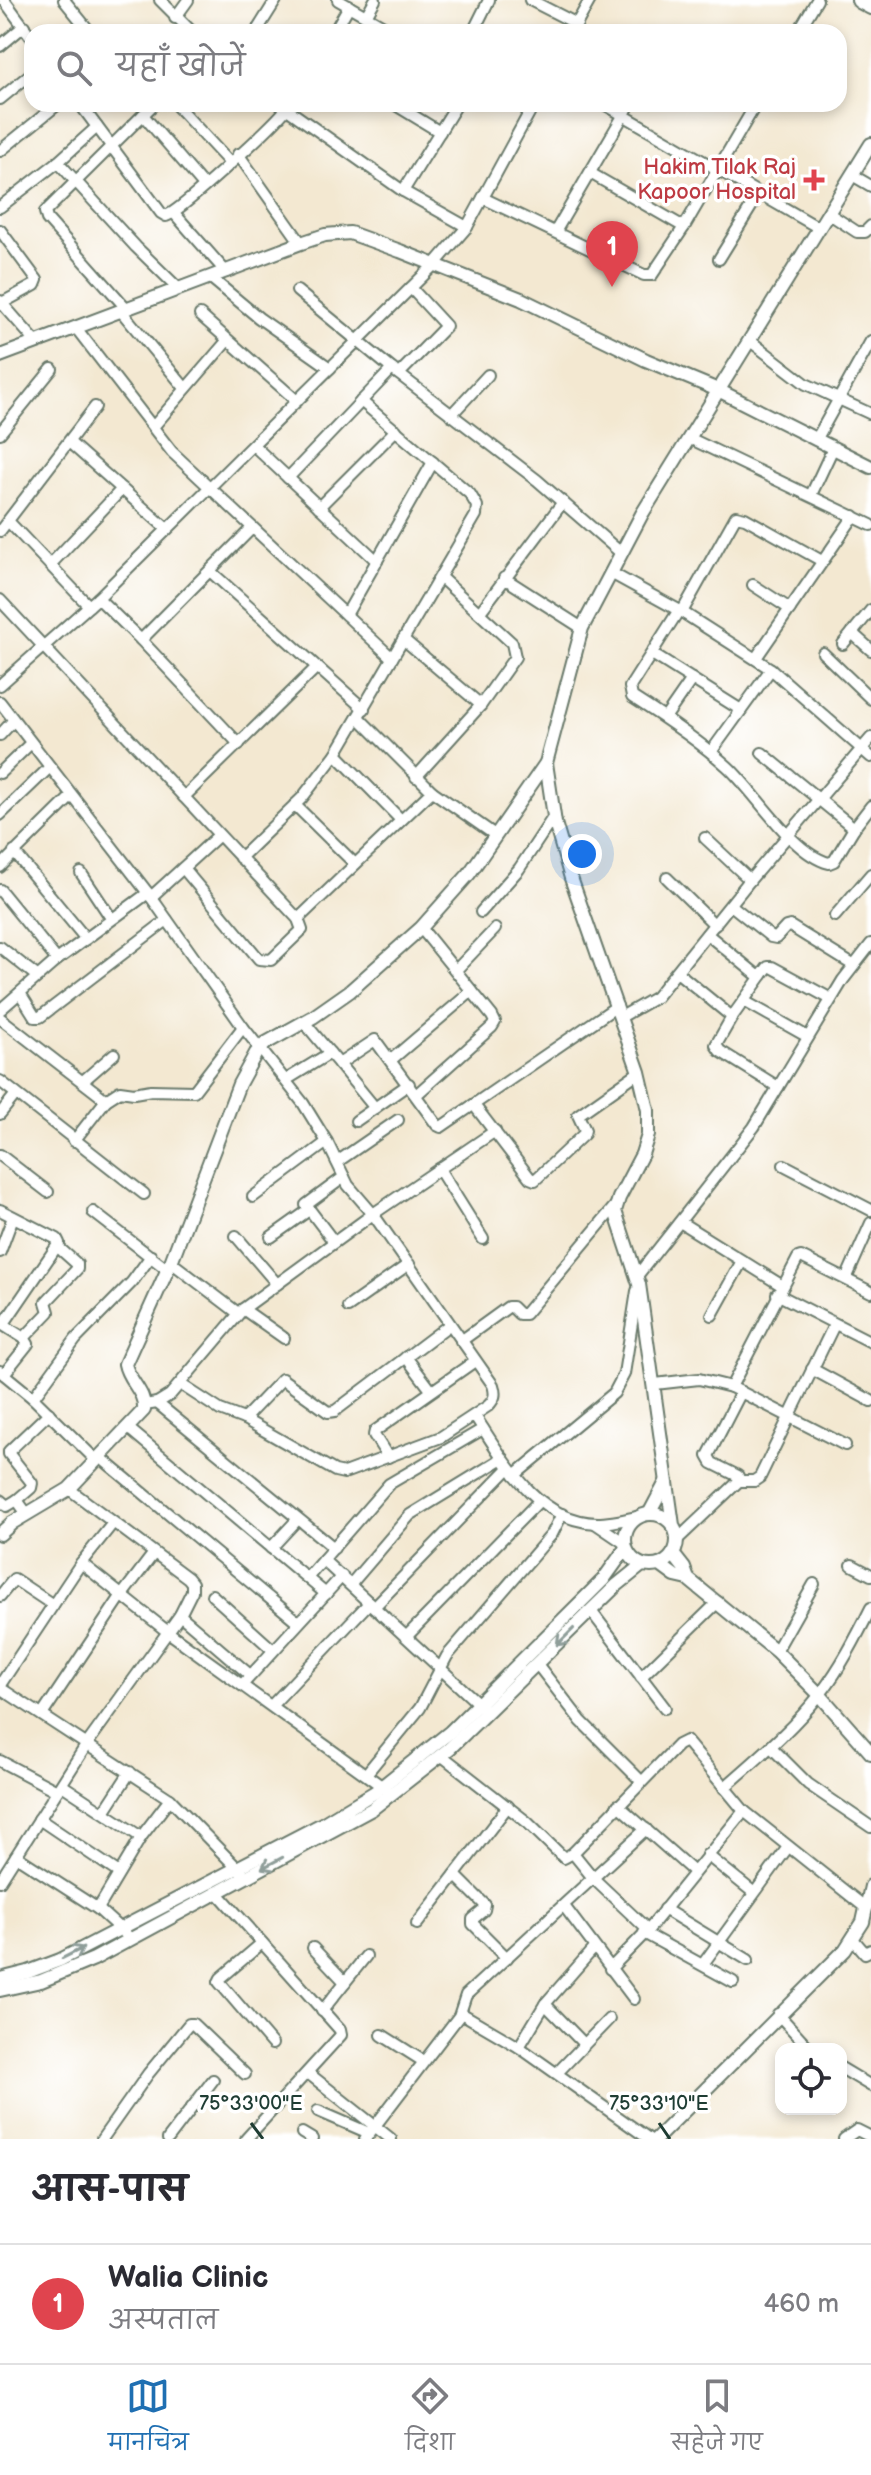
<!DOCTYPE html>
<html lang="hi">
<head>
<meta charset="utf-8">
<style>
  :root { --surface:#fff; --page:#f2f2f3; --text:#2b2b33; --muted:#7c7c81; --line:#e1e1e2; --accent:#1f6fb2 }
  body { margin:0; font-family:"Balsamiq Sans","Playpen Sans Deva",sans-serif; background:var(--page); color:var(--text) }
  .controls { position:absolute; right:24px; bottom:24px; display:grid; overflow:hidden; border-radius:16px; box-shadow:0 4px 12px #0003 }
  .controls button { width:72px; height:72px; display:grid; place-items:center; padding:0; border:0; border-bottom:2px solid var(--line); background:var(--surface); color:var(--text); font:40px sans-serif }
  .you { position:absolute; left:582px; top:854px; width:28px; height:28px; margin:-20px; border:6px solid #fff; border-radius:50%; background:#1a73e8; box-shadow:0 0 0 12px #1a73e833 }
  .badge { display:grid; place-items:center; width:52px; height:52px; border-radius:50%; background:var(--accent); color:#fff; font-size:26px; font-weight:700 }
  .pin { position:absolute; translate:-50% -66px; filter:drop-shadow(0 2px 4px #0008) }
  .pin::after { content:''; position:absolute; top:42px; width:28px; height:24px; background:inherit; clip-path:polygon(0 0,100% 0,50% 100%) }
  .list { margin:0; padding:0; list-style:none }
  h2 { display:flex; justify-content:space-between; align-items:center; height:104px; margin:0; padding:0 32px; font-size:34px }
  h2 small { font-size:26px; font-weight:400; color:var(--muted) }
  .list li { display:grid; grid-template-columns:52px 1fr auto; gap:24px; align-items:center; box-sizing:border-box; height:120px; padding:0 32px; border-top:2px solid var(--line) }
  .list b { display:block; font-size:30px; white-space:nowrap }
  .list p { margin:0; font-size:26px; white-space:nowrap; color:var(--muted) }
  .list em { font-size:26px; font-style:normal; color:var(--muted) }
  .icon { flex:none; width:44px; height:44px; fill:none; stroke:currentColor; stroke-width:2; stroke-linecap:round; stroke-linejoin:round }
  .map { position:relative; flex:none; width:871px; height:2139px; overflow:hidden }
  .search { position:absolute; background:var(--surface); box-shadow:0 4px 12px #0003; left:24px; right:24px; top:24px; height:88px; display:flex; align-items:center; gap:20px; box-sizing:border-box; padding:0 28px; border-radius:24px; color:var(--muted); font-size:30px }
  .sheet { height:224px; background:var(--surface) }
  nav { display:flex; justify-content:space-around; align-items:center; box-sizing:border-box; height:112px; border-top:2px solid var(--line); background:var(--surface); font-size:22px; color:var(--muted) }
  nav a { display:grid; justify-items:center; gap:4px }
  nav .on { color:var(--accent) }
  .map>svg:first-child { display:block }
</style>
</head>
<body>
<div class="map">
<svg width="871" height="2139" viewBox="0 0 871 2139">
  <rect width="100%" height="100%" fill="#fff"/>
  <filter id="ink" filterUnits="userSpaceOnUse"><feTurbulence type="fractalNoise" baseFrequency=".0125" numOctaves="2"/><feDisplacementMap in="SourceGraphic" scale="16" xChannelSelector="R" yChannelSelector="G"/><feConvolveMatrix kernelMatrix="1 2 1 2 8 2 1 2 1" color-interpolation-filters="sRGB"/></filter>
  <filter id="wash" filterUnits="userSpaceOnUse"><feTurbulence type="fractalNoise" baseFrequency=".006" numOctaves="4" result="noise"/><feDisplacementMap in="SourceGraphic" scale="32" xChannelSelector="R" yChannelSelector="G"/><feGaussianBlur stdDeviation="1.8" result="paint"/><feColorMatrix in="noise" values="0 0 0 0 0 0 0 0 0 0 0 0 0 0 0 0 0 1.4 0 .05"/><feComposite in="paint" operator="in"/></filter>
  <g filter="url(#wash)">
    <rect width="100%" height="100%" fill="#f3e8d1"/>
  </g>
  <g filter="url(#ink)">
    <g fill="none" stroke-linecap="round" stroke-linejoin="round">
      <defs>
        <g id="minor">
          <polyline points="4,0 32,38"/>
          <polyline points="64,0 90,32"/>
          <polyline points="160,0 192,32"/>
          <polyline points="338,0 394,32"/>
          <polyline points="530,0 577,24"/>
          <polyline points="366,16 375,0"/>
          <polyline points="175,18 188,0"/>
          <polyline points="256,32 276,0"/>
          <polyline points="334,32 349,6"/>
          <polyline points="473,32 489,0"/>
          <polyline points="572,32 590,0"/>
          <polyline points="798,32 817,0"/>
          <polyline points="0,46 24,26"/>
          <polyline points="0,99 32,73"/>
          <path d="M80,104L161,213L166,216C182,210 280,120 290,104"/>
          <polyline points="175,104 229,162"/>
          <polyline points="280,104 403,191 467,227"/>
          <polyline points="394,104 440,132"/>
          <polyline points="604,104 819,228"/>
          <polyline points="143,115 204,186"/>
          <polyline points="0,151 58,104"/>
          <polyline points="238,154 301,243"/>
          <polyline points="58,162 136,247 179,289"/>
          <polyline points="590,173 684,227"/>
          <polyline points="852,175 871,186"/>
          <polyline points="403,191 457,104"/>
          <polyline points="483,198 644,275 652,275 684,227 756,104"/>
          <polyline points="0,207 58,162 97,127"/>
          <polyline points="174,213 226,272"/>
          <polyline points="828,213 857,232 865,232 871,226"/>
          <polyline points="0,230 37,280 35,285 2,303"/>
          <polyline points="555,232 630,104"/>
          <polyline points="719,259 759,194"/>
          <polyline points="211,278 259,318 330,368"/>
          <polyline points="297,291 392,369 537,480 621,553"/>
          <polyline points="0,301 36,342"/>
          <polyline points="127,309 47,219 45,212 154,104"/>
          <polyline points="121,311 185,388"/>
          <polyline points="200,315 297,401"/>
          <polyline points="76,328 172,452 392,658"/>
          <polyline points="749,340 806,384 871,414"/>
          <polyline points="399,374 446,326 411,288"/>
          <polyline points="451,415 488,375"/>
          <polyline points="153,427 227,341"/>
          <polyline points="0,433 52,369"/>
          <polyline points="689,438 871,525"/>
          <polyline points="816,440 871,341"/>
          <polyline points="69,442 167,529"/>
          <polyline points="253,445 377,561"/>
          <polyline points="288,478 392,369"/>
          <polyline points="811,495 833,448"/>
          <polyline points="319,507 396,430"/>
          <polyline points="8,521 89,606"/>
          <polyline points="0,531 95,407"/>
          <polyline points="50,565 122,489"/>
          <polyline points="210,571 364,709"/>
          <polyline points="611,573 682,612 771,669 871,757"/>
          <polyline points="504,578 582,628"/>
          <polyline points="753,585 790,609"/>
          <polyline points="98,598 141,640 239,744"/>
          <polyline points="0,600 298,919 302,930 271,960 259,959 183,868"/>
          <path d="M679,610L630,687L632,697C665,718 698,740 727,766C756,792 791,853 829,863L834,861L854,828L871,806"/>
          <polyline points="480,612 563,502"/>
          <polyline points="682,612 736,516 745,518 822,561"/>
          <polyline points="346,615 433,462"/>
          <polyline points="852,633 871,650"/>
          <polyline points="403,639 481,705"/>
          <polyline points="141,640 252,528"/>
          <polyline points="843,644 871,610"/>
          <polyline points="823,653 871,699"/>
          <polyline points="652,654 741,710"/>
          <polyline points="756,658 854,516"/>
          <polyline points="0,685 98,598 435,264 467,227 534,104"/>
          <path d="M0,702L151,897L243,1027L303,1103L327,1142L348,1185L373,1214L493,1385C496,1394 495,1399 488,1406L441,1437L344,1473L335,1471L244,1419L220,1410L180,1384"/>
          <polyline points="359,718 432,791 495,835"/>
          <polyline points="665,718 692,679"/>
          <polyline points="0,735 13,721"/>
          <polyline points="711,752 771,669"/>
          <polyline points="762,753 854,828"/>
          <polyline points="336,754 400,819"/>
          <polyline points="0,773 31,743"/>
          <polyline points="416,777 481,705 515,657 512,643 441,578"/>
          <polyline points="184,797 317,667"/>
          <polyline points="295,805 355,864"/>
          <polyline points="0,815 50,767"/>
          <polyline points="705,838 750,880"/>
          <polyline points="14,852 86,939"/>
          <polyline points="240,858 302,798 336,754 476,515 477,506 470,494 361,401"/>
          <polyline points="0,867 72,796"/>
          <polyline points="81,873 111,918"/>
          <polyline points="667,878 715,925"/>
          <polyline points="0,890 57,960"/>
          <polyline points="151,897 219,835"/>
          <polyline points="731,905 771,937 776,938 786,927 790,926 853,965"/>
          <polyline points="481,912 519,869 554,816"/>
          <polyline points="835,916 871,874"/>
          <polyline points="298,919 432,791"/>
          <polyline points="707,934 757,975 762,975 768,967 772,967 831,999"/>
          <polyline points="0,947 38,977"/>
          <polyline points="456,970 495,929"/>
          <polyline points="677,972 732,1017"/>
          <polyline points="762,975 732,1017 716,1045 720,1051 778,1087"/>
          <polyline points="20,993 35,1017 40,1017 167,920"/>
          <polyline points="744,1001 808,1037"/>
          <polyline points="0,1010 57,960 148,893"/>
          <polyline points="621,1017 656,997 750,880 871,738"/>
          <polyline points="0,1018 106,1100 74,1141"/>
          <polyline points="304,1022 339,1064 375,1040 437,1125 441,1127 617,1006"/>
          <polyline points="391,1060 472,991"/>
          <polyline points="339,1064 375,1108"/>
          <polyline points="286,1080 330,1053"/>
          <polyline points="0,1081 144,1194"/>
          <polyline points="83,1081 114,1054"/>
          <polyline points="416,1095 492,1027 495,1022 492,1016 421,928"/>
          <polyline points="106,1100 120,1091 134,1093 151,1090 194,1091 243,1027"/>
          <polyline points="474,1105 530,1178 535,1180 584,1134 585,1130 578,1115 639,1072"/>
          <polyline points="0,1114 16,1094"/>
          <polyline points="356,1121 409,1084"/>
          <polyline points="0,1155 48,1192"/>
          <polyline points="337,1162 398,1120"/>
          <polyline points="784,1165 871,1210"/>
          <polyline points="439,1169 483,1239"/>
          <polyline points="253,1197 327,1142"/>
          <polyline points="0,1210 57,1239 59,1243 3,1325"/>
          <polyline points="93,1212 168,1270"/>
          <polyline points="680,1222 781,1285"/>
          <polyline points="236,1236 277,1284"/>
          <polyline points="271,1237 309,1210"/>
          <polyline points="334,1242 306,1205 344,1177"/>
          <polyline points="0,1252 13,1217"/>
          <polyline points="171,1262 238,1313"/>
          <polyline points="637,1276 754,1127 843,980 871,944"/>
          <polyline points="846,1279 871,1223"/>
          <polyline points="777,1294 871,1342"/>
          <polyline points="348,1307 409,1264"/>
          <polyline points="243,1309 284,1338"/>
          <polyline points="712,1315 742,1261"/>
          <polyline points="0,1323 24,1338 28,1344 4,1374"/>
          <polyline points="24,1338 49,1312 46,1302 77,1269 77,1264 58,1247"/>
          <polyline points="461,1341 508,1307 512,1307 519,1314 525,1314 616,1205"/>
          <polyline points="406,1357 431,1390"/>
          <polyline points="812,1369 871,1401"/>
          <polyline points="0,1371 33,1398 97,1461"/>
          <polyline points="655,1384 699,1379 731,1387 845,1445"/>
          <polyline points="731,1387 798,1258 801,1257 871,1292"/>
          <polyline points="33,1398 76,1339 132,1282 151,1256"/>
          <polyline points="157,1403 334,1548"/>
          <polyline points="145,1405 157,1403 170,1395 243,1309 373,1214 495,1131"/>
          <path d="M475,1416C504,1460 536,1521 597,1523C611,1523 627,1519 641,1516"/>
          <polyline points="244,1419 282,1379 328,1412 335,1411 449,1325"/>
          <polyline points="128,1428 326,1594"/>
          <polyline points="100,1457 298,1622"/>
          <polyline points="388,1457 374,1435 375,1431 475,1361"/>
          <polyline points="515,1475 614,1393 624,1374 637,1291"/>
          <polyline points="739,1481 754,1481 760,1477 834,1325"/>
          <polyline points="0,1500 7,1506 17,1500 27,1514"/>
          <polyline points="17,1500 31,1488 32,1483 9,1454 9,1451 49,1413"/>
          <polyline points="595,1523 626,1544"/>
          <polyline points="678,1539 739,1481 738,1476 712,1463 708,1456 741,1392"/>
          <polyline points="271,1548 297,1520"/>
          <polyline points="323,1560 483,1708"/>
          <polyline points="81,1563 168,1632 387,1790"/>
          <polyline points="852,1565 871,1575"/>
          <polyline points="308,1577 389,1484 483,1429"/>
          <polyline points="351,1584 410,1515 503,1458"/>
          <polyline points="212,1595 273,1650"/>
          <polyline points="0,1596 14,1579 53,1605"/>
          <polyline points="375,1606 509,1468"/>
          <polyline points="591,1611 665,1708"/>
          <polyline points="180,1615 250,1675"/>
          <polyline points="407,1636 539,1501"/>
          <polyline points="776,1651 814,1584"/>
          <polyline points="537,1664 581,1721 641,1781"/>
          <polyline points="641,1677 718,1602"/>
          <polyline points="0,1685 81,1563 113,1523"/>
          <polyline points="242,1685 342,1576"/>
          <polyline points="0,1688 170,1799 242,1873"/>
          <polyline points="272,1705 370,1602"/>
          <polyline points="42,1715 122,1595 154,1553"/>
          <polyline points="771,1747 808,1784 871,1827"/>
          <polyline points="441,1755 527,1822 564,1858 573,1853 678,1745 686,1741 744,1811 866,1908"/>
          <polyline points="0,1761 57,1791"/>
          <polyline points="366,1774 420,1708 447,1656 552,1534 562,1514"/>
          <polyline points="62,1785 141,1837"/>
          <path d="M724,1788C758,1758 793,1729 821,1693C841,1667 856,1638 871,1608"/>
          <polyline points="618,1805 694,1872"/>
          <polyline points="104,1812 130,1772"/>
          <polyline points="39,1819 119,1873"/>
          <polyline points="573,1853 594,1879 648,1930"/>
          <polyline points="707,1855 753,1892"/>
          <polyline points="16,1856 98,1909 131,1939"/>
          <polyline points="455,1875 485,1905 484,1910 473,1919 473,1924 507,1958"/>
          <polyline points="0,1881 87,1744 180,1615 192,1591 192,1583 188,1578 69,1489"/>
          <polyline points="217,1892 340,2030 341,2035 246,2139"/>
          <polyline points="564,1906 634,1999"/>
          <polyline points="98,1909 141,1837 170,1799"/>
          <polyline points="664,1909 748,1960"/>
          <polyline points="417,1924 508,1806"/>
          <polyline points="644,1933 733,1982"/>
          <polyline points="853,1939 865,1953 871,1950"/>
          <polyline points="262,1943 221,1978 219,1982 272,2044"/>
          <polyline points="313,1948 345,1982"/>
          <polyline points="703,1964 788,1847"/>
          <polyline points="610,1969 648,1930 744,1811"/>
          <polyline points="545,2004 584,2044"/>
          <polyline points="322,2011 366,1956"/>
          <polyline points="461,2013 519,2047 649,2139"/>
          <polyline points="778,2014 810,2049"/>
          <polyline points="382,2035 423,2061"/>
          <polyline points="519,2047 545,2004 594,1948"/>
          <polyline points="841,2068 871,2086"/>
          <polyline points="308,2073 391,2139"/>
          <polyline points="557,2073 609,2019"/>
          <polyline points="318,2111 369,2133"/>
          <polyline points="302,2133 312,2139"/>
          <polyline points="102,2139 148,2074 189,2024 193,2024 245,2074"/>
          <polyline points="168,2139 213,2080"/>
          <polyline points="365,2139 459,2016 466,1995 646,1829"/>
          <polyline points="844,2139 857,2130 871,2137"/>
        </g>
        <g id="tertiary">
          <polyline points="0,356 301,243 325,235 350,233 400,251 521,299 646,360 718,390 871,467"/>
          <polyline points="649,1514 666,1482"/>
          <circle cx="651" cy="1540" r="26"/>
          <polyline points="673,1525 639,1284 615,1211 619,1198 642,1154 648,1135 648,1110 639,1072 571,878 555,823 546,763 582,628 642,514 871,144"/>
          <path d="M0,1534L12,1523L69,1489L144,1410C146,1392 128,1381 125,1364L171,1262L239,1084L256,1053L266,1043L313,1017L350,991L421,928L469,874L546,763"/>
          <polyline points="673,1554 684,1568 688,1579"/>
          <polyline points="660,1565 675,1576 688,1579 776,1651 820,1695 871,1753"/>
          <polyline points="0,1979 28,1972 60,1960 322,1824 375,1792 450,1732 603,1580 626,1548"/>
          <polyline points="0,1990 41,1981 94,1959 372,1809 450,1748 616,1586 642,1565"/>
          <polyline points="656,2139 845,1950 863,1922 871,1886"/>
        </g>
        <polyline id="trunk" points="860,0 871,6"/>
      </defs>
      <!-- minor casing -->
      <use href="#minor" stroke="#69796b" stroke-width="14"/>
      <!-- tertiary casing -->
      <use href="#tertiary" stroke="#69796b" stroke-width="16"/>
      <!-- trunk casing -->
      <use href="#trunk" stroke="#69796b" stroke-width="20"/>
      <!-- minor -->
      <use href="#minor" stroke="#fff" stroke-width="10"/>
      <!-- tertiary -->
      <use href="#tertiary" stroke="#fff" stroke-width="12"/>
      <!-- trunk -->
      <use href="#trunk" stroke="#fff" stroke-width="16"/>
    </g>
    <!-- one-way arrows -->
    <defs><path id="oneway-shaft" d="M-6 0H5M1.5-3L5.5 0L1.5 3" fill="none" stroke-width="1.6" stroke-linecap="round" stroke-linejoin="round" transform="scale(2)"/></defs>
    <g stroke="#8f9e9a">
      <use href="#oneway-shaft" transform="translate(565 1637) rotate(135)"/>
      <use href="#oneway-shaft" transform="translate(272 1863) rotate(152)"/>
      <use href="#oneway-shaft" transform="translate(73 1953) rotate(-27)"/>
    </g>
  </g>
  <!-- ticks -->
  <path fill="none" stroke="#1f3d34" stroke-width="3" d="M251,2123L263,2139M659,2123L670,2139"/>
  <!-- markers -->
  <path fill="#e0444e" stroke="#fff" stroke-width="3" d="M810 168h8v8h8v8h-8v8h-8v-8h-8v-8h8z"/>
  <g text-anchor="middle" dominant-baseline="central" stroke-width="7" stroke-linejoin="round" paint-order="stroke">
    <!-- health labels -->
    <g font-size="22" fill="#be3a42" stroke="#fff" text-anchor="end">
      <text x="796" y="167">Hakim Tilak Raj<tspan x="796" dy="25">Kapoor Hospital</tspan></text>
    </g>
  </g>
  <g font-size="20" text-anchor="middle" fill="#1f3d34" stroke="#fff" stroke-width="7" stroke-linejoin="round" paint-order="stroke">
    <text x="251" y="2110">75°33'00"E</text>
    <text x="659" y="2110">75°33'10"E</text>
  </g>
</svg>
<div class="controls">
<button><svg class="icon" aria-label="locate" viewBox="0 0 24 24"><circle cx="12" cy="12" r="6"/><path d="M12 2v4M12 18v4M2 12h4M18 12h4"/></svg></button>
</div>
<div class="you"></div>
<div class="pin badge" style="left:612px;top:287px;background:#e0444e">1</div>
<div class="search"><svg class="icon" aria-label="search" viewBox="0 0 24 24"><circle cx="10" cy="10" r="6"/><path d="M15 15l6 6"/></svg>यहाँ खोजें</div>
</div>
<section class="sheet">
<h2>आस-पास<small></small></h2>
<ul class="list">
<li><span class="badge" style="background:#e0444e">1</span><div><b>Walia Clinic</b><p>अस्पताल</p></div><em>460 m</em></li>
</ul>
</section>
<nav>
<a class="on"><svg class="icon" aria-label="map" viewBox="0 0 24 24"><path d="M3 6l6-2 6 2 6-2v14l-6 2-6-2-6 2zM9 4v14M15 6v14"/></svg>मानचित्र</a>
<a><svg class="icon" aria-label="directions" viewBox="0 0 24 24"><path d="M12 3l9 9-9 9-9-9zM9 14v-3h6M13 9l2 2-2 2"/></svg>दिशा</a>
<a><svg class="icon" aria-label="saved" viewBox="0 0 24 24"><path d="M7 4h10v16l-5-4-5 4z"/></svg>सहेजे गए</a>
</nav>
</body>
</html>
